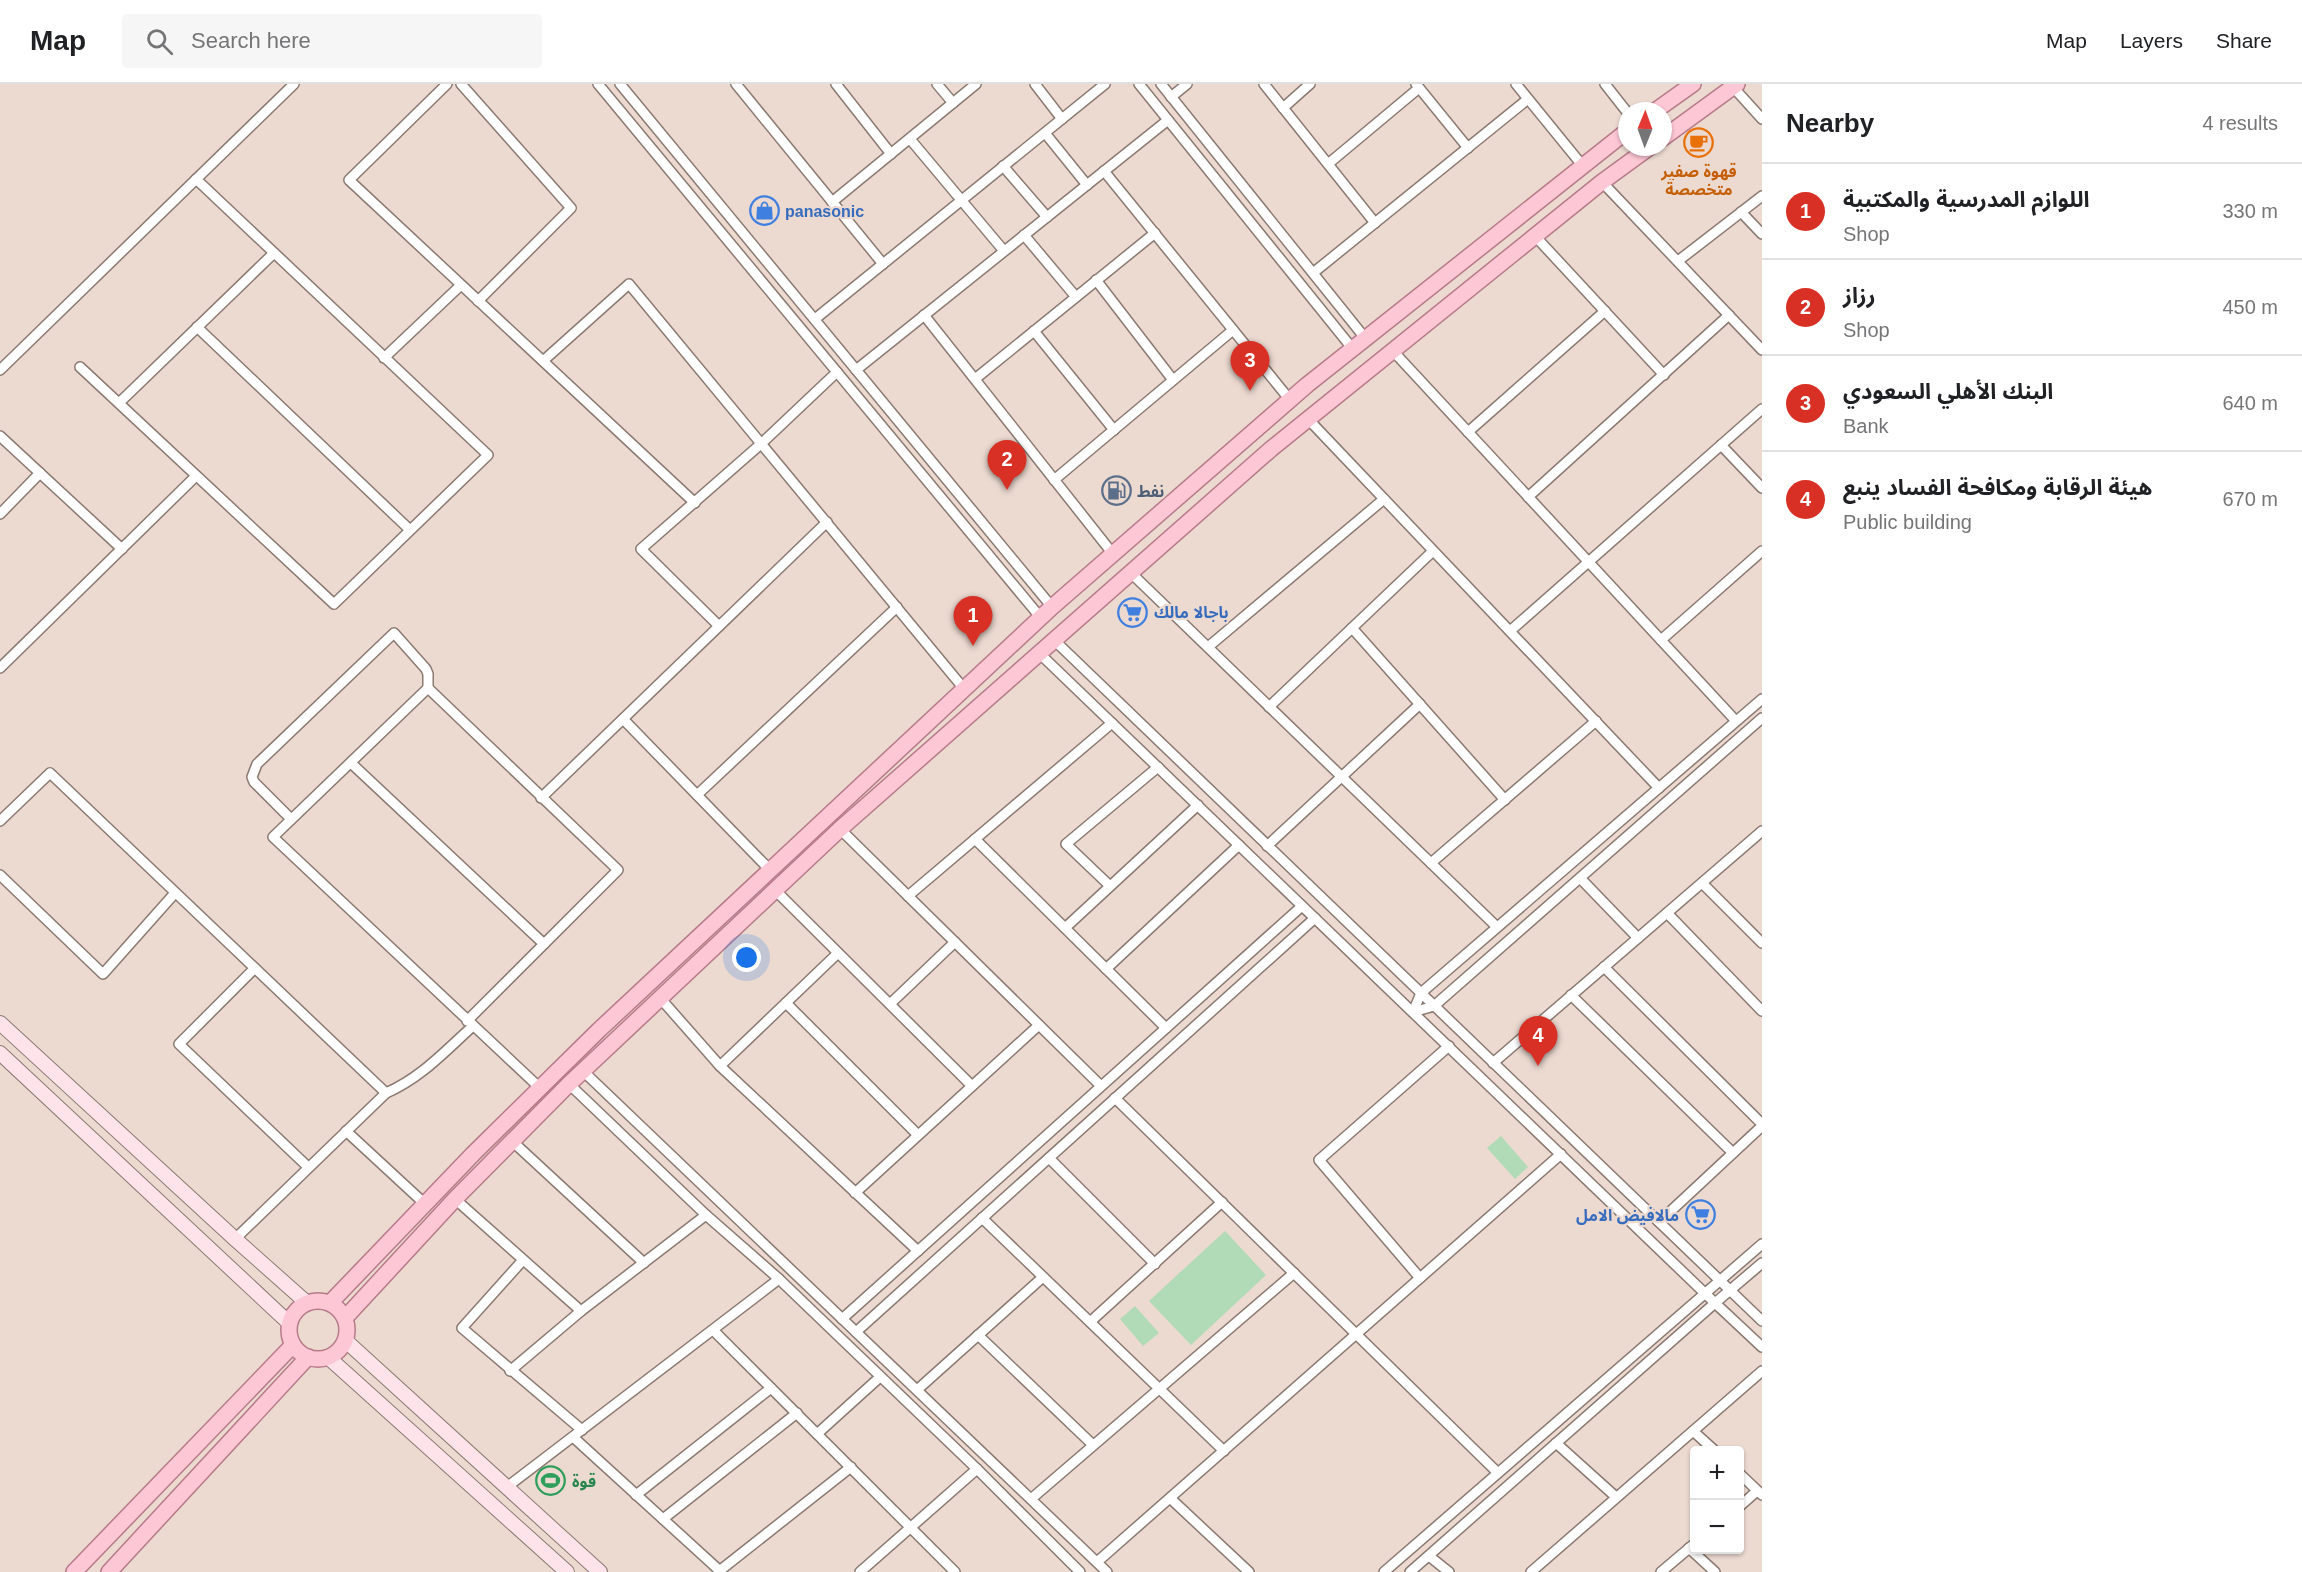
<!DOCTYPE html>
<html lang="en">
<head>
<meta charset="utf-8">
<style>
  :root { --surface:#fff; --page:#f6f6f6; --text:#202124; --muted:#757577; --line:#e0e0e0; --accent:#d93025 }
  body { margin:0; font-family:Arial,"Noto Sans Arabic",sans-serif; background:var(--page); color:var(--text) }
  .controls { position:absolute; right:18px; bottom:18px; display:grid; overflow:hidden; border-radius:6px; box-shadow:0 2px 4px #0004 }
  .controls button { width:54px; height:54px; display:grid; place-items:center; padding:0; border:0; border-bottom:2px solid var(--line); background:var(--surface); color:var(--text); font:30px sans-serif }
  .compass { position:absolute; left:1618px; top:18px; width:54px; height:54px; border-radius:50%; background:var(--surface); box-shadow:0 2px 4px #0004; rotate:1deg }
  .you { position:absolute; left:747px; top:874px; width:21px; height:21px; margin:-15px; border:4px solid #fff; border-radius:50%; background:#1a73e8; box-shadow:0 0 0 9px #1a73e833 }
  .badge { display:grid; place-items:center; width:39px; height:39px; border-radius:50%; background:var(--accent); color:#fff; font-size:20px; font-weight:700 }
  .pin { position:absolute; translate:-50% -50px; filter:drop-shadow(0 2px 3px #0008) }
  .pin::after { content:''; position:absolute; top:32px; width:21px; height:18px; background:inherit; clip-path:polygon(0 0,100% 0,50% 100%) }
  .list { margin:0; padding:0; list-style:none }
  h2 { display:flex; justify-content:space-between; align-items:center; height:78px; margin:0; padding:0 24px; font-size:26px }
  h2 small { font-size:20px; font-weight:400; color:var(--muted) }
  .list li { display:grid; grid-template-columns:39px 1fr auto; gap:18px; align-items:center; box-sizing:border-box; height:96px; padding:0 24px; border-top:2px solid var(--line) }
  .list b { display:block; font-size:22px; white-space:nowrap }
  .list p { margin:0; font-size:20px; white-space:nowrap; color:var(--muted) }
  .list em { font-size:20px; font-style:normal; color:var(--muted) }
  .icon { flex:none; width:33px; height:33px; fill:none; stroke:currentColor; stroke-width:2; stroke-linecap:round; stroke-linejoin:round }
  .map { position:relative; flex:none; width:1762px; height:1488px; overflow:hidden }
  header { display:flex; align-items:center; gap:36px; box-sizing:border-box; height:84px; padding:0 30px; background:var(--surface); border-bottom:2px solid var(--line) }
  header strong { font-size:28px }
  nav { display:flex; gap:33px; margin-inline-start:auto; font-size:21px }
  .search { width:420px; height:54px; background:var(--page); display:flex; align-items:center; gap:15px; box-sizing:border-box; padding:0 21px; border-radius:6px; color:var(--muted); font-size:22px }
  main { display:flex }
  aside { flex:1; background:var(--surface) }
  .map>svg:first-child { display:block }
</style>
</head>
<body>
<header>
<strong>Map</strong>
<div class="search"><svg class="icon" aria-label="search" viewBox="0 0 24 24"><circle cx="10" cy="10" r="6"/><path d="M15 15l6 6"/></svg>Search here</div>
<nav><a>Map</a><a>Layers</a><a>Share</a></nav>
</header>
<main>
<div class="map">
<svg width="1762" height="1488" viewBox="0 0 1762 1488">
  <rect width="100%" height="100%" fill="#ecdad0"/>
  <!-- garden -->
  <g fill="#b0dbb6">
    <polygon points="1501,1052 1528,1083 1515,1095 1487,1064"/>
    <polygon points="1225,1147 1266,1191 1191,1261 1149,1217"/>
    <polygon points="1135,1222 1159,1249 1143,1262 1120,1235"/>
  </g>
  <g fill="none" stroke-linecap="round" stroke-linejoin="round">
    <defs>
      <g id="minor">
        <polyline points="447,0 349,96 695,419"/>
        <polyline points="461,0 571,124 478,217"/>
        <polyline points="598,0 1041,534"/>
        <polyline points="620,0 1052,523"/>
        <polyline points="736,0 883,180"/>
        <polyline points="836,0 891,70"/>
        <polyline points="937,0 953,19"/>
        <polyline points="1035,0 1062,35"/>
        <polyline points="1139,0 1352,264"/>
        <polyline points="1161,0 1365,254"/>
        <polyline points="1264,0 1375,139"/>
        <polyline points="1416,0 1468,64"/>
        <polyline points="1516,0 1582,81"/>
        <polyline points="1605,0 1627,28"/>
        <polyline points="1733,3 1762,35"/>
        <polyline points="1171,13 1187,0"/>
        <polyline points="1283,24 1310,0"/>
        <polyline points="1045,49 1087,101"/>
        <polyline points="910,55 1004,167"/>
        <polyline points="1328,80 1419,4"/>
        <polyline points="1003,82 1047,133"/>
        <polyline points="1104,87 1290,316"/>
        <polyline points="1602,98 1762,266"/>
        <polyline points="832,118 976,0"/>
        <polyline points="1741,128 1762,150"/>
        <polyline points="1024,151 1076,213"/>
        <polyline points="1535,152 1664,291"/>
        <polyline points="1678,177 1762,112"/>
        <polyline points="1313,189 1528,15"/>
        <polyline points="1096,196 1173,296"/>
        <polyline points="924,231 1113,470"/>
        <polyline points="815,235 1105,0"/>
        <polyline points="197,243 410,446"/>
        <polyline points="1034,247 1114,346"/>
        <polyline points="1393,267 1736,637"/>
        <polyline points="384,274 461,201"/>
        <polyline points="543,277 629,200 965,606"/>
        <polyline points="80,283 334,520 488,371 196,95"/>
        <polyline points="0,286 294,0"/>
        <polyline points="856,286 1168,36"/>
        <polyline points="975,295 1155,149"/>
        <polyline points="119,319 274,169"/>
        <polyline points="1308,335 1659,704"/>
        <polyline points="1468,348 1605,227"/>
        <polyline points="0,352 122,465"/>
        <polyline points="1721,361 1762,404"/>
        <polyline points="1054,396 1233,246"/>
        <polyline points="1528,413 1729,231"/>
        <polyline points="0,430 40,389"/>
        <polyline points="1130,488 1497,843"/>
        <polyline points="719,542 641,465 762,359 837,288"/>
        <polyline points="1352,544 1505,716"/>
        <polyline points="1510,547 1762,325"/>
        <polyline points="1053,555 1762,1237"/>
        <polyline points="1661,556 1762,467"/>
        <polyline points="1208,563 1384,415"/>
        <polyline points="1038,568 1715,1219 1762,1179"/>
        <polyline points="0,584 196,392"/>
        <polyline points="1269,623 1433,467"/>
        <polyline points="623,635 770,786"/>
        <polyline points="351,679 544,860"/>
        <polyline points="697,711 897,523"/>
        <polyline points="541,714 827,438"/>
        <polyline points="291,735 254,698 252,693 257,680 394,549 426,585 428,590 428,604"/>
        <polyline points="0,737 50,689 386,1009"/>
        <polyline points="840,745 1101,1002"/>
        <polyline points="975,755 1166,944"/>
        <polyline points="1267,762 1420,620"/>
        <polyline points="1431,779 1596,637"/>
        <polyline points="0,791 103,890 175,809"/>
        <polyline points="1580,794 1638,854"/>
        <polyline points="1702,799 1762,859"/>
        <polyline points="1110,802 1066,760 1158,683"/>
        <polyline points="775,806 972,1002"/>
        <polyline points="908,812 1112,639"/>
        <polyline points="1667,829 1762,927"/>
        <polyline points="1065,844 1198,721"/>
        <polyline points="1604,883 1762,1040"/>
        <polyline points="254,885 179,960 308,1083"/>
        <polyline points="1106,885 1239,761"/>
        <polyline points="1571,911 1733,1069"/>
        <polyline points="661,915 720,982 918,1167"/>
        <polyline points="786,919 918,1051"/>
        <polyline points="890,920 955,858"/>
        <polyline points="1413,928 1421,909 1762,615"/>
        <polyline points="1413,928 1434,922 1762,634"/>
        <polyline points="467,937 618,786 428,604 273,753 540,1004"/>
        <polyline points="1493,979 1762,747"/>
        <polyline points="720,982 838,869"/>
        <polyline points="583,987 1107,1488"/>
        <polyline points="569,1000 706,1131 779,1195 977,1385 1080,1488"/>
        <polyline points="1115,1014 1498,1389"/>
        <polyline points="346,1047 425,1120"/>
        <polyline points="512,1057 644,1179"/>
        <polyline points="1049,1074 1155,1180"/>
        <polyline points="855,1109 1039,941"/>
        <polyline points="455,1115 581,1227"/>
        <polyline points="982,1134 1224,1367"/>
        <polyline points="1659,1138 1762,1042"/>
        <path d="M235,1155L386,1009C421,994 445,967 473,942"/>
        <polyline points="523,1176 462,1244 582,1346"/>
        <polyline points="1420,1194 1319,1076 1449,962"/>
        <polyline points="842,1235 1302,822"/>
        <polyline points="1090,1238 1222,1118"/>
        <polyline points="713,1246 955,1488"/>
        <polyline points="856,1248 1315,834"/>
        <polyline points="978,1251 1093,1361"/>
        <polyline points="510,1287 581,1227 706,1131"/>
        <polyline points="917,1306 1043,1193"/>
        <polyline points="1693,1347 1714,1366"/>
        <polyline points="817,1350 880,1293"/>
        <polyline points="573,1353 720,1487"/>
        <polyline points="1556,1359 1616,1413"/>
        <polyline points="1740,1390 1762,1411"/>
        <polyline points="507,1403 779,1195"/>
        <polyline points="636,1411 771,1304"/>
        <polyline points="1170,1414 1249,1488"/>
        <polyline points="1031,1415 1294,1189"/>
        <polyline points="1740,1422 1757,1407"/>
        <polyline points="663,1435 797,1329"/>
        <polyline points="1689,1464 1715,1488"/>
        <polyline points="1429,1472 1449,1488"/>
        <polyline points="1097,1478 1561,1070"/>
        <polyline points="718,1488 851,1383"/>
        <polyline points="860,1488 977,1385"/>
        <polyline points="1384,1488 1762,1160"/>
        <polyline points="1410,1488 1715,1219 1762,1263"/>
        <polyline points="1531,1488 1762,1287"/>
        <polyline points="1661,1488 1694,1460"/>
      </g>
      <g id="secondary">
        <polyline points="0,939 235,1155 307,1219"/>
        <polyline points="0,969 289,1239"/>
        <polyline points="346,1257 600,1488"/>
        <polyline points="329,1274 567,1488"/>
      </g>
      <g id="primary">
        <polyline points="1655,27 1693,0"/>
        <polyline points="1663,54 1737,0"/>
        <circle cx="318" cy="1246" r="29"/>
        <polyline points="330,1219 473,1070 599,946 1052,523 1307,301 1627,47"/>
        <polyline points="345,1234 455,1115 569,1000 840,745 1271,365 1602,98 1650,63"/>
        <polyline points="74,1488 293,1261"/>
        <polyline points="109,1488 308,1273"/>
      </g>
    </defs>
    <!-- minor casing -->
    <use href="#minor" stroke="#8a7a71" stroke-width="12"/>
    <!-- secondary casing -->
    <use href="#secondary" stroke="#8a7a71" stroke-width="16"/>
    <!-- primary casing -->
    <use href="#primary" stroke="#b77a88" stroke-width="18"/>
    <!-- minor -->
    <use href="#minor" stroke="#fff" stroke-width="9"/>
    <!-- secondary -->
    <use href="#secondary" stroke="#fee3ea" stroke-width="14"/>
    <!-- primary -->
    <use href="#primary" stroke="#fdc7d5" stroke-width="15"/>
  </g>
  <!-- icons -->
  <defs>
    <symbol id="cafe-ring" viewBox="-11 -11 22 22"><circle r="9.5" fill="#ecdad0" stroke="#e8710a" stroke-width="1.5"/><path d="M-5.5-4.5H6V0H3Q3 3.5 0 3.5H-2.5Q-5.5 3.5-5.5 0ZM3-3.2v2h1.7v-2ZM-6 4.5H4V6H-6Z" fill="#e8710a"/></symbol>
    <symbol id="shop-ring" viewBox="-11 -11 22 22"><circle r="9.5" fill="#ecdad0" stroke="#3f7fe0" stroke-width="1.5"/><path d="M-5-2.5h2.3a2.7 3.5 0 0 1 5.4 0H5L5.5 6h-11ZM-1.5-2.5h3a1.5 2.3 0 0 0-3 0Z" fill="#3f7fe0"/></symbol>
    <symbol id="fuel-ring" viewBox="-11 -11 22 22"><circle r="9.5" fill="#ecdad0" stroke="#5c6f8a" stroke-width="1.5"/><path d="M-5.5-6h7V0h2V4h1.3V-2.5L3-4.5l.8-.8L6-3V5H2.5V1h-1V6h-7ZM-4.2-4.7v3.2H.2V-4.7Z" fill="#5c6f8a"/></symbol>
    <symbol id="supermarket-ring" viewBox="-11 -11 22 22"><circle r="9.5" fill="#ecdad0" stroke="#3f7fe0" stroke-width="1.5"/><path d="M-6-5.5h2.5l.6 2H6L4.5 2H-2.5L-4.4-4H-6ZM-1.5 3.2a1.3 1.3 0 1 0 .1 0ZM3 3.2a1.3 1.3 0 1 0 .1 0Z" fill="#3f7fe0"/></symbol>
    <symbol id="stadium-ring" viewBox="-11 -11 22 22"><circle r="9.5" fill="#ecdad0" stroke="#2e9e5b" stroke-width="1.5"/><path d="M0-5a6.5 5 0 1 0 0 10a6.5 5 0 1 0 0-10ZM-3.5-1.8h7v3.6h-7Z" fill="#2e9e5b"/></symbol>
  </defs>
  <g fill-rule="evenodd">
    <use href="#cafe-ring" x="1682" y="42" width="33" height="33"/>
    <use href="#shop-ring" x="748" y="110" width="33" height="33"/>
    <use href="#fuel-ring" x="1100" y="390" width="33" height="33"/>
    <use href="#supermarket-ring" x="1116" y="512" width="33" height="33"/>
    <use href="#supermarket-ring" x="1684" y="1114" width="33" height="33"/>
    <use href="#stadium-ring" x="534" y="1380" width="33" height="33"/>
  </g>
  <g text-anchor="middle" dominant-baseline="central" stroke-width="4.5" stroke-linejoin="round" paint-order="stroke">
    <!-- food labels -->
    <g font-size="16" font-weight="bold" fill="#c56008" stroke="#ecdad0">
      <text x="1699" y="87">قهوة صفير<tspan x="1699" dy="18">متخصصة</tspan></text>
    </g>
    <!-- shop labels -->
    <g font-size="16" font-weight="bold" fill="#366cbe" stroke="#ecdad0" text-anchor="start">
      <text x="785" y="127">panasonic</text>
      <text x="1154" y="528">باجالا مالك</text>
      <text x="1679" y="1131" text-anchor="end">مالافيض الامل</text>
    </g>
    <!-- service labels -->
    <g font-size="16" font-weight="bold" fill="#4e5e75" stroke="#ecdad0" text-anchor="start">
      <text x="1137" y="407">نفط</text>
    </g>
    <!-- leisure labels -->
    <g font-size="16" font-weight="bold" fill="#27864d" stroke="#ecdad0" text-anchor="start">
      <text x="572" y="1397">قوة</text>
    </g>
  </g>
</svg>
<div class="controls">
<button>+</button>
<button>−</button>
</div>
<svg class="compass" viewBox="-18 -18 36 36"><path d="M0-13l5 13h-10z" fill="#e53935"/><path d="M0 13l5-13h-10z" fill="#757577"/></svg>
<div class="you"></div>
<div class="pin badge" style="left:973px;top:562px">1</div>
<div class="pin badge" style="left:1007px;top:406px">2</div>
<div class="pin badge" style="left:1250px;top:307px">3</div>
<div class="pin badge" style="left:1538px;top:982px">4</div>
</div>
<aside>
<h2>Nearby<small>4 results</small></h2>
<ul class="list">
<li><span class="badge">1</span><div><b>اللوازم المدرسية والمكتبية</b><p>Shop</p></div><em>330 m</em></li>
<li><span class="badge">2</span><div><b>رزاز</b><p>Shop</p></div><em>450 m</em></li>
<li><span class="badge">3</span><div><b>البنك الأهلي السعودي</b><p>Bank</p></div><em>640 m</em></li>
<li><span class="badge">4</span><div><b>هيئة الرقابة ومكافحة الفساد ينبع</b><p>Public building</p></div><em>670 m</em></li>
</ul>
</aside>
</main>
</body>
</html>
